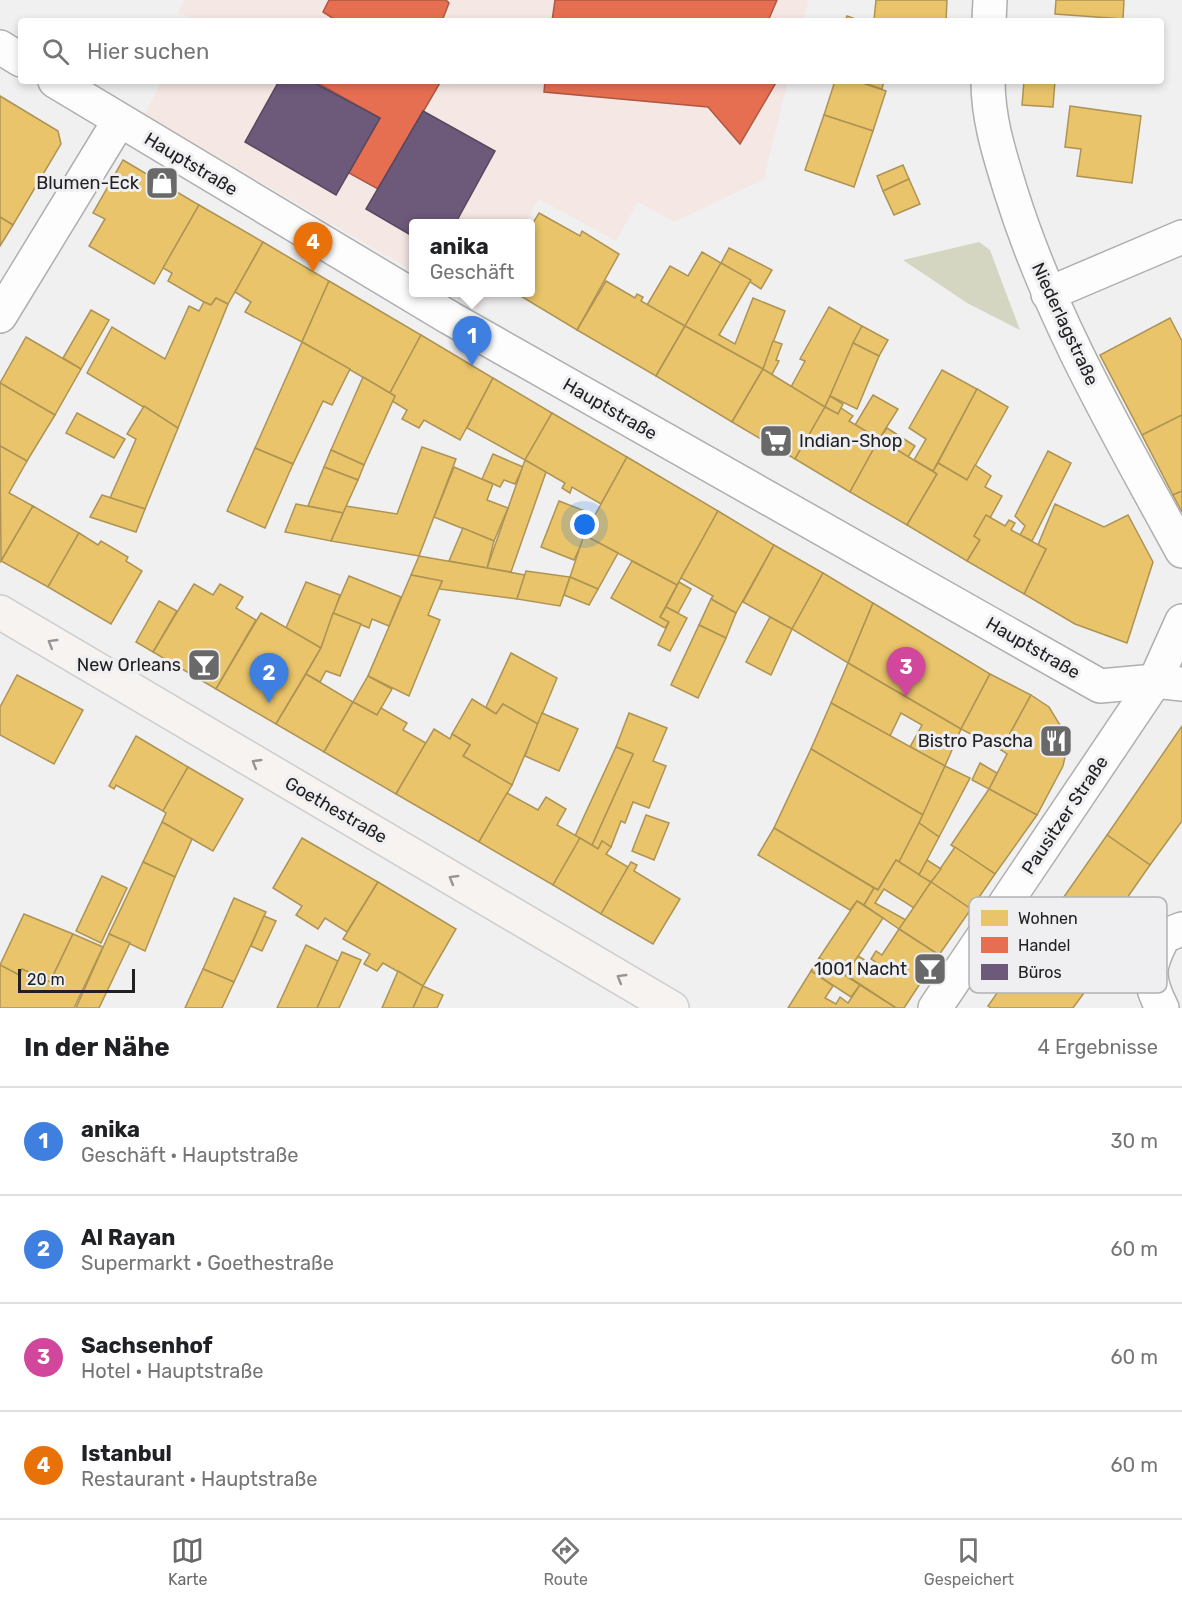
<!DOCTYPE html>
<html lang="de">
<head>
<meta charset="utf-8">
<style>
  :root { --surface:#fff; --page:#f6f6f6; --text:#202124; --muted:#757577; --line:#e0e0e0; --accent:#69696a }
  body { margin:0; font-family:Rubik,sans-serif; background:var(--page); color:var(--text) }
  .scale { position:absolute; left:18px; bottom:15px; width:117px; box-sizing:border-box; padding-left:6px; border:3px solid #212122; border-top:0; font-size:16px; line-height:21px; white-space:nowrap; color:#212122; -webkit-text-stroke:4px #efeff2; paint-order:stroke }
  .you { position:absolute; left:585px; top:525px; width:21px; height:21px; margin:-15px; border:4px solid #fff; border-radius:50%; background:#1a73e8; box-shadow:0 0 0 9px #1a73e833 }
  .badge { display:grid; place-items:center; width:39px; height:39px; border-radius:50%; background:var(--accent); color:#fff; font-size:20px; font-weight:700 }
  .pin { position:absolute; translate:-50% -50px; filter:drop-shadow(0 2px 3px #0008) }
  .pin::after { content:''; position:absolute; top:32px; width:21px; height:18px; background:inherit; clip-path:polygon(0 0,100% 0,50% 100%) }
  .popup { position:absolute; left:409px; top:219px; width:126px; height:78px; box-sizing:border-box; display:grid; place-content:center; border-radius:6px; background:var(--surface); filter:drop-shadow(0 2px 4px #0005); font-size:20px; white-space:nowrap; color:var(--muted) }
  .popup b { font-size:22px; color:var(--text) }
  .popup::after { content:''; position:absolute; left:50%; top:100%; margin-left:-12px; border:12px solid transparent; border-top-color:var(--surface) }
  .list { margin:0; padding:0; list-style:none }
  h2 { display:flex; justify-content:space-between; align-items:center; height:78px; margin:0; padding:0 24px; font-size:26px }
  h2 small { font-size:20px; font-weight:400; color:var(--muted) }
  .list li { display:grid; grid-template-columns:39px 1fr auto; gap:18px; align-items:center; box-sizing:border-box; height:108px; padding:0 24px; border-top:2px solid var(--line) }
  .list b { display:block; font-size:22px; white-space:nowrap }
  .list p { margin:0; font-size:20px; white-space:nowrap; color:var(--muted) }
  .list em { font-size:20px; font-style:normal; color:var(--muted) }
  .icon { flex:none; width:33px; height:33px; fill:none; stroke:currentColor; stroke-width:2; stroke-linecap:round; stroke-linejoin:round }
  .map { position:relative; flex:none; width:1182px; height:1008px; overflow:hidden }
  .search { position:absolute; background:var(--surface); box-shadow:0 3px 9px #0003; left:18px; right:18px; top:18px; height:66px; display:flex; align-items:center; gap:15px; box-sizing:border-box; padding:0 21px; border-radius:6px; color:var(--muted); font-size:22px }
  .sheet { height:510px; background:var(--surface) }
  nav { display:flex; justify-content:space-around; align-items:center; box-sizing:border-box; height:84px; border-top:2px solid var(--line); background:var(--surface); font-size:16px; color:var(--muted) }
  nav a { display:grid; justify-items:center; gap:3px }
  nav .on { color:var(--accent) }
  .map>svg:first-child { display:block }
</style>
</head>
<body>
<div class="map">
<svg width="1182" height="1008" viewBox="0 0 1182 1008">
  <rect width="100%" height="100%" fill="#f0f0f1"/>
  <!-- commercial -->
  <g fill="#f5e7e4">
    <polygon points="184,0 809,0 803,21 189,21 191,17 178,13"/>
    <polygon points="161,81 788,81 764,179 674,222 638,202 616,241 539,199 525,223 414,224 413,271 145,115"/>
    <polygon points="450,293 487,293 478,309"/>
  </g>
  <!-- green -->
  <polygon fill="#d5d6c1" points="979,242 990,250 1020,330 967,303 903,260"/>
  <!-- homes -->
  <g fill="#e9c46a" stroke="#ad9354" stroke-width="1.5">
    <polygon points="876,0 947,0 946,21 874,20"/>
    <polygon points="1056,0 1124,0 1123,19 1055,14"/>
    <polygon points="847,16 861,21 845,21"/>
    <polygon points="835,81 857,81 886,91 873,131 824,115"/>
    <polygon points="857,81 884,81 882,89"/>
    <polygon points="1024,81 1055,81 1053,107 1022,105"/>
    <polygon points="0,96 58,131 61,144 13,225 0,217"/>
    <polygon points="1070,106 1141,116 1132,183 1077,176 1081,149 1065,147"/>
    <polygon points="824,115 873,131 854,187 805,170"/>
    <polygon points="123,160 199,205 154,284 89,246 105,219 93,213"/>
    <polygon points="903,165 909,179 883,191 877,176"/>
    <polygon points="909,179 920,204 894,215 883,191"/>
    <polygon points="199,205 263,242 228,304 216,298 211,305 204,302 168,281 172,273 163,268"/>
    <polygon points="539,213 580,236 582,231 619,254 577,330 514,292 530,292 530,228"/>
    <polygon points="0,217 13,225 0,246"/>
    <polygon points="263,242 329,281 302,342 245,312 251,302 235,292"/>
    <polygon points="729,248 772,270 761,289 721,263"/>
    <polygon points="702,252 721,263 685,326 647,305 670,266 688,276"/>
    <polygon points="721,263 751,280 719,335 735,344 753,298 785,311 763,369 685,326"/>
    <polygon points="329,281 421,335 390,393 302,342"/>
    <polygon points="606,281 635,298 637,294 643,297 641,301 685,326 656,376 577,330"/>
    <polygon points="216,298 228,304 178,428 87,373 112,327 165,359 189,306 199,311 204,302 211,305"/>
    <polygon points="829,307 862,326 825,407 791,387 805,361 800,359"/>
    <polygon points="91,310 109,320 81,369 63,358"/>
    <polygon points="1170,318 1182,341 1182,415 1142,435 1100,355"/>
    <polygon points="685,326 763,369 732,422 656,376"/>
    <polygon points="862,326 888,340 879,356 853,343"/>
    <polygon points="421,335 493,378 460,440 424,420 419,428 402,419 407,410 392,401 395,396 390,393"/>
    <polygon points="26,337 81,369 55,415 0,383"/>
    <polygon points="773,341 782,344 776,360 779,361 771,376 763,369"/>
    <polygon points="302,342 350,369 332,405 323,401 293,464 255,448"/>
    <polygon points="853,343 879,356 857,409 830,396"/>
    <polygon points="763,369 825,407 795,459 732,422"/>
    <polygon points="942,370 977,389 933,471 914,460 926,439 909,428"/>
    <polygon points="363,377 395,396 364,465 331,450"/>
    <polygon points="493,378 552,413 525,460 467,428"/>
    <polygon points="0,383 55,415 27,461 0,446"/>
    <polygon points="977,389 1008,407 967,480 938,463"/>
    <polygon points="873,395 898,409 879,439 855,425"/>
    <polygon points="830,396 843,404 838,414 825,407"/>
    <polygon points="144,406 178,428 145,509 110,498 136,439 127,434"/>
    <polygon points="825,407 838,414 841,408 853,416 849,421 879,439 850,492 795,459"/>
    <polygon points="77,413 125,439 114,458 66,433"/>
    <polygon points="552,413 627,457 601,504 572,487 570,493 562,488 565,483 525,460"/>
    <polygon points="1182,415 1182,491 1173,495 1142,435"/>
    <polygon points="887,428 915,446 908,457 879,439"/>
    <polygon points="879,439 937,474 907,525 850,492"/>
    <polygon points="0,446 27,461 9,493 33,506 1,561"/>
    <polygon points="422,447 456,459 419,556 331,541 346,506 397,514"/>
    <polygon points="255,448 293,464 265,528 227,511"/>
    <polygon points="331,450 364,465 358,480 324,467"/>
    <polygon points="1048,451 1071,463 1032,541 1020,535 1025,526 1015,516"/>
    <polygon points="493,454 523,467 515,484 504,480 500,487 482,479"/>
    <polygon points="627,457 718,511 677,585 584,535"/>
    <polygon points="525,460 546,472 511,572 487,568"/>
    <polygon points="938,463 967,480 975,465 991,476 985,487 1002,496 990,518 986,515 974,536 980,540 967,561 907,525 937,474 933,471"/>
    <polygon points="324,467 358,480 343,513 308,506"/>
    <polygon points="454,467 493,484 487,500 508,508 494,541 434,517"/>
    <polygon points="1182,491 1182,512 1173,495"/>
    <polygon points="102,495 145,509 136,532 90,517"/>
    <polygon points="559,501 595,515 574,560 541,547"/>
    <polygon points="296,504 343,513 331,541 285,532"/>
    <polygon points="1055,504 1104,527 1128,515 1153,562 1127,643 1075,624 1024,594 1046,549 1038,545"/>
    <polygon points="33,506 79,533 48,587 1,561"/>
    <polygon points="718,511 774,545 736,613 711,599 713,596 681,578"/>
    <polygon points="986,515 1005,526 1009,520 1015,523 1011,530 1046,549 1024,594 967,561 980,540 974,536"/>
    <polygon points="463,528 494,541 487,568 449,561"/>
    <polygon points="79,533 98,545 101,541 128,557 126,561 142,571 111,624 48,587"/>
    <polygon points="584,535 618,553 598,589 570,577"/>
    <polygon points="774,545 823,573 792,629 743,602"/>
    <polygon points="419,556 487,568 525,575 517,599 439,589 442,581 411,575"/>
    <polygon points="632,561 677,585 660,617 669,622 665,628 611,598"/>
    <polygon points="526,571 570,577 560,606 517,599"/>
    <polygon points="823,573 873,603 848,663 792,629"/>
    <polygon points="411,575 442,581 428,615 440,620 409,696 368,676"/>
    <polygon points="349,576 401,597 389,626 372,619 369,628 333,613"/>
    <polygon points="570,577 598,589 589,605 564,595"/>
    <polygon points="306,582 340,595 321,648 286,628"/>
    <polygon points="679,582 691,589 678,613 666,607"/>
    <polygon points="194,584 213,595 220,584 243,597 236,608 256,620 216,689 153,652"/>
    <polygon points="711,599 736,613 726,638 699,625"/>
    <polygon points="159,601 177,611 153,652 136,642"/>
    <polygon points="873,603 990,674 961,729 848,663"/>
    <polygon points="666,607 687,618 670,651 658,645 669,622 660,617"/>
    <polygon points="261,613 321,648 276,724 216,689"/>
    <polygon points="333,613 361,624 340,676 326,671 320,682 306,674 321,648"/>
    <polygon points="770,617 792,629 771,675 746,662"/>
    <polygon points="699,625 726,638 698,698 671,685"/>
    <polygon points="511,653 557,678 538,724 503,704 496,714 486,707"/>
    <polygon points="848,663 961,729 945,766 910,747 922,725 901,713 890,736 831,703"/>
    <polygon points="306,674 353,702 324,752 276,724"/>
    <polygon points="990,674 1031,695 1001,750 961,729"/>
    <polygon points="17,675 83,710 54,764 0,735 0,707"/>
    <polygon points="368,676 392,689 377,715 353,702"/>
    <polygon points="1031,695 1049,707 1066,735 1066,752 1063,766 1037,815 989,789 1007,754 1001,750"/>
    <polygon points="472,699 496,714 503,704 538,724 512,785 463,756 470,745 452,734"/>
    <polygon points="353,702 377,715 381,708 407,723 403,730 426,743 396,794 324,752"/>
    <polygon points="831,703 945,766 923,815 811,749"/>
    <polygon points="542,713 578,729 559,771 525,756"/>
    <polygon points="629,713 667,728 653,761 666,766 649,808 633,802 625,823 621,821 611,847 602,841 598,849 592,845 633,754 616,747"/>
    <polygon points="1182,726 1182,821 1150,865 1107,835"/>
    <polygon points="434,729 450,739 452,734 470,745 463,756 512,785 479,842 396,794"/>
    <polygon points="136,736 188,767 163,811 116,785 114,789 109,786"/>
    <polygon points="616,747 633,754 592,845 575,836"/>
    <polygon points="811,749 923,815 899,862 896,860 878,890 774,828"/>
    <polygon points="980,763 997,773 989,789 972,780"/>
    <polygon points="945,766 970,778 939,837 919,823"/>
    <polygon points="188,767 243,799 213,851 162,822 166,813 163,811"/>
    <polygon points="989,789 1037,815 995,874 951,845"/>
    <polygon points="507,793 538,810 546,797 566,809 557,825 580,838 553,885 479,842"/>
    <polygon points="646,815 669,823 654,860 632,851"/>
    <polygon points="162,822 192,839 175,877 143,862"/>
    <polygon points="919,823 939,837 919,875 899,862"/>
    <polygon points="774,828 874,888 864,905 857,901 850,910 758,855"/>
    <polygon points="1107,835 1150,865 1081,964 1038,934"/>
    <polygon points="302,838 378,882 347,932 325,918 318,929 296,915 302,906 273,888"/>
    <polygon points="580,838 598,849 602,841 611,847 606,854 628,867 601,914 553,885"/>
    <polygon points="955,847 995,874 971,909 931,882"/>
    <polygon points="896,860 931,882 914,908 884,889 875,903 906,920 899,929 864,905 874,888 878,890"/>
    <polygon points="927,860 941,869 931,882 919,875"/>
    <polygon points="143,862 175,877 145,951 109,934"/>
    <polygon points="631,862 637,865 634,871 680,899 653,944 601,914"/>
    <polygon points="102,876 127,888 101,943 76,931"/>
    <polygon points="378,882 456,929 423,986 383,963 377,971 364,964 370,954 343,939"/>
    <polygon points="931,882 971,909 939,955 899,929"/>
    <polygon points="234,898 266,912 234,982 203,969"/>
    <polygon points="857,901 883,918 846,975 819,958"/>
    <polygon points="24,914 73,934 50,982 22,969 19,975 0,965"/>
    <polygon points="264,916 276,921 262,951 251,946"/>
    <polygon points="899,929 939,955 904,1008 896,1008 846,975 858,956 875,966 877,963 871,959 876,951 882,955"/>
    <polygon points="73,934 103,947 74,1008 0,1008 0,965 19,975 22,969 50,982"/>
    <polygon points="109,934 130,943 99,1008 76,1008"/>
    <polygon points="1038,934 1097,975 1073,1008 991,1008 988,1006"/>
    <polygon points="306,945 338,961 317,1008 277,1008"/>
    <polygon points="342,952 361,960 339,1008 317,1008"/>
    <polygon points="819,958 860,985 851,997 811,971"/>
    <polygon points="203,969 234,982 222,1008 185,1008"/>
    <polygon points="398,971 423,986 413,1008 382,1008"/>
    <polygon points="811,971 833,986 825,998 836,1004 840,997 848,1003 860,985 896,1008 788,1008"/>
    <polygon points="423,986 443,995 437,1008 413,1008"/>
  </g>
  <!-- shops -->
  <g fill="#e76f51" stroke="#ac5843" stroke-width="1.5">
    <polygon points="329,0 446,0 449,3 442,21 337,21 323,12"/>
    <polygon points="555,0 777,0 768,21 552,21"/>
    <polygon points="441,81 378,189 349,173 380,118 314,81"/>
    <polygon points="545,81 777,81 740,144 708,107 544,92"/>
  </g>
  <!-- offices -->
  <g fill="#6d597a" stroke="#564860" stroke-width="1.5">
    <polygon points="279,81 311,81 380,118 336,195 245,142"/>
    <polygon points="423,111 495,151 455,224 414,224 414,237 366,209"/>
  </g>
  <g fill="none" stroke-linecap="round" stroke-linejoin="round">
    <defs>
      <g id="minor">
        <polyline points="989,21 990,0"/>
        <polyline points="0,47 21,60"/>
        <polyline points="55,81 450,318 1100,686 1155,681 1182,684"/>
        <path d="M988,81C988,120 1000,156 1011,192C1051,320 1119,435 1182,551"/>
        <polyline points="1048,294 1182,237"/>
        <polyline points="0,316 119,121"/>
        <polyline points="935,1008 1155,681 1182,621"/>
        <path d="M1162,1008C1146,977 1148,966 1164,936L1182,929"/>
      </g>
      <polyline id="major" points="0,612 672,1008"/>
    </defs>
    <!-- minor casing -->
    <use href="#minor" stroke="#afafb0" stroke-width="36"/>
    <!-- major casing -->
    <use href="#major" stroke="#cdcdce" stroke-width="36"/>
    <!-- minor -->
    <use href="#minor" stroke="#fdfdfd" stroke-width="33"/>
    <!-- major -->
    <use href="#major" stroke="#f6f3f1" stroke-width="33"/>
  </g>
  <!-- one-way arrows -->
  <defs><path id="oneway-chevron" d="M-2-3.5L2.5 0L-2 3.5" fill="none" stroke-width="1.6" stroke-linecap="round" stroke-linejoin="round" transform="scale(1.5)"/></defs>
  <g stroke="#969494">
    <use href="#oneway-chevron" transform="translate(52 643) rotate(-149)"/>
    <use href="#oneway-chevron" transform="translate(256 763) rotate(-149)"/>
    <use href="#oneway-chevron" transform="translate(453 879) rotate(-150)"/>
    <use href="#oneway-chevron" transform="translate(621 978) rotate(-149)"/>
  </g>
  <!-- icons -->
  <defs>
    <symbol id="shop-square" viewBox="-11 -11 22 22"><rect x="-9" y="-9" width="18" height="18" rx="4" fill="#69696a" stroke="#efeff2"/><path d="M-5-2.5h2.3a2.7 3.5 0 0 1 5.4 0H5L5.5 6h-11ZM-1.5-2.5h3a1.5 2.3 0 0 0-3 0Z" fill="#fff"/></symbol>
    <symbol id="supermarket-square" viewBox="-11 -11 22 22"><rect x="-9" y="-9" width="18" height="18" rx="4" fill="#69696a" stroke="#efeff2"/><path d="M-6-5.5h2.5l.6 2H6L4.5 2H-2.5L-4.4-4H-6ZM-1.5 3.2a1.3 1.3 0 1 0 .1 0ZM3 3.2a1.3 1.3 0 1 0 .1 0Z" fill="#fff"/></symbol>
    <symbol id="bar-square" viewBox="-11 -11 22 22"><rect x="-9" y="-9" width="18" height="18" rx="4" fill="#69696a" stroke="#efeff2"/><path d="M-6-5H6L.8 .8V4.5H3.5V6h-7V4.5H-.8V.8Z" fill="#fff"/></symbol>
    <symbol id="restaurant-square" viewBox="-11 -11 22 22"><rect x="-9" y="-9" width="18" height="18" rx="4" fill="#69696a" stroke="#efeff2"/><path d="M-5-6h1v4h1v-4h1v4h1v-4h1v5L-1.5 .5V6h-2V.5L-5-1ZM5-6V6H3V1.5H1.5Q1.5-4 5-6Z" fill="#fff"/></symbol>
  </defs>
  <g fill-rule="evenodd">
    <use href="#shop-square" x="143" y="164" width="38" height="38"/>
    <use href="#supermarket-square" x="757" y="422" width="38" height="38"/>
    <use href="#bar-square" x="185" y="646" width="38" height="38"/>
    <use href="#restaurant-square" x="1037" y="722" width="38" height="38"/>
    <use href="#bar-square" x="911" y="950" width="38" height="38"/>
  </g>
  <g text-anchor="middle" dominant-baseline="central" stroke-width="6" stroke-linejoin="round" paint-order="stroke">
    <!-- street labels -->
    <g font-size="18" fill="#212122" stroke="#efeff2">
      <text transform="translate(191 164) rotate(31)">Hauptstraße</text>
      <text transform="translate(1065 324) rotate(65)">Niederlagstraße</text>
      <text transform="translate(610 409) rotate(30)">Hauptstraße</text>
      <text transform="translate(1033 648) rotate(30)">Hauptstraße</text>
      <text transform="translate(336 810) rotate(30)">Goethestraße</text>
      <text transform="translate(1065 815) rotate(-56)">Pausitzer Straße</text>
    </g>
    <!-- poi labels -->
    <g font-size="18" fill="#212122" stroke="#efeff2" text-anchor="end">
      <text x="139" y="183">Blumen-Eck</text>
      <text x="799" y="441" text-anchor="start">Indian-Shop</text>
      <text x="181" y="665">New Orleans</text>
      <text x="1033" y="741">Bistro Pascha</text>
      <text x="907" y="969">1001 Nacht</text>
    </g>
  </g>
  <!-- legend -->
  <rect x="969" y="897" width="198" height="96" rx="9" fill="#efeff2" stroke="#b1b1b4" stroke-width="1.5"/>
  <rect x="981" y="910" width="27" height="16" fill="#e9c46a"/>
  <rect x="981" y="937" width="27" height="16" fill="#e76f51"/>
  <rect x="981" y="964" width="27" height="16" fill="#6d597a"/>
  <g font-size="16" fill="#212122">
    <text x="1018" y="924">Wohnen</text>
    <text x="1018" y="951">Handel</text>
    <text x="1018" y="978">Büros</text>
  </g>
</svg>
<div class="scale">20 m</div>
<div class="you"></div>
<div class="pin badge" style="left:472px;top:366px;background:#3f7fe0">1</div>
<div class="popup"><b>anika</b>Geschäft</div>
<div class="pin badge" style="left:269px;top:703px;background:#3f7fe0">2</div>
<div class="pin badge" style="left:906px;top:697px;background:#d1479c">3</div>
<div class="pin badge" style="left:313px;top:272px;background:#e8710a">4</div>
<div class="search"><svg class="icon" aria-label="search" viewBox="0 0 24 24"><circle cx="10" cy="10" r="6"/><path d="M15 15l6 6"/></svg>Hier suchen</div>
</div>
<section class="sheet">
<h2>In der Nähe<small>4 Ergebnisse</small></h2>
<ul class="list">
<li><span class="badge" style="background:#3f7fe0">1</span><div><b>anika</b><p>Geschäft · Hauptstraße</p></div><em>30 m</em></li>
<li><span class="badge" style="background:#3f7fe0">2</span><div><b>Al Rayan</b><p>Supermarkt · Goethestraße</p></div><em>60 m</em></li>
<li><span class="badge" style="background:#d1479c">3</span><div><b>Sachsenhof</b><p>Hotel · Hauptstraße</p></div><em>60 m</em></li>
<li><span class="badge" style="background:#e8710a">4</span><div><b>Istanbul</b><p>Restaurant · Hauptstraße</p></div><em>60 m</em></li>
</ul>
</section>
<nav>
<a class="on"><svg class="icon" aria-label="map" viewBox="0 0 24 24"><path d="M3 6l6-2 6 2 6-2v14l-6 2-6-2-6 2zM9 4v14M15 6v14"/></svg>Karte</a>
<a><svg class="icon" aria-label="directions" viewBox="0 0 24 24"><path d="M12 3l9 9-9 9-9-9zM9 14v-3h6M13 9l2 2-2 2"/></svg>Route</a>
<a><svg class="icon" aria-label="saved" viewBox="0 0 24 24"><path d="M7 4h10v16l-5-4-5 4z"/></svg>Gespeichert</a>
</nav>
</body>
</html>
